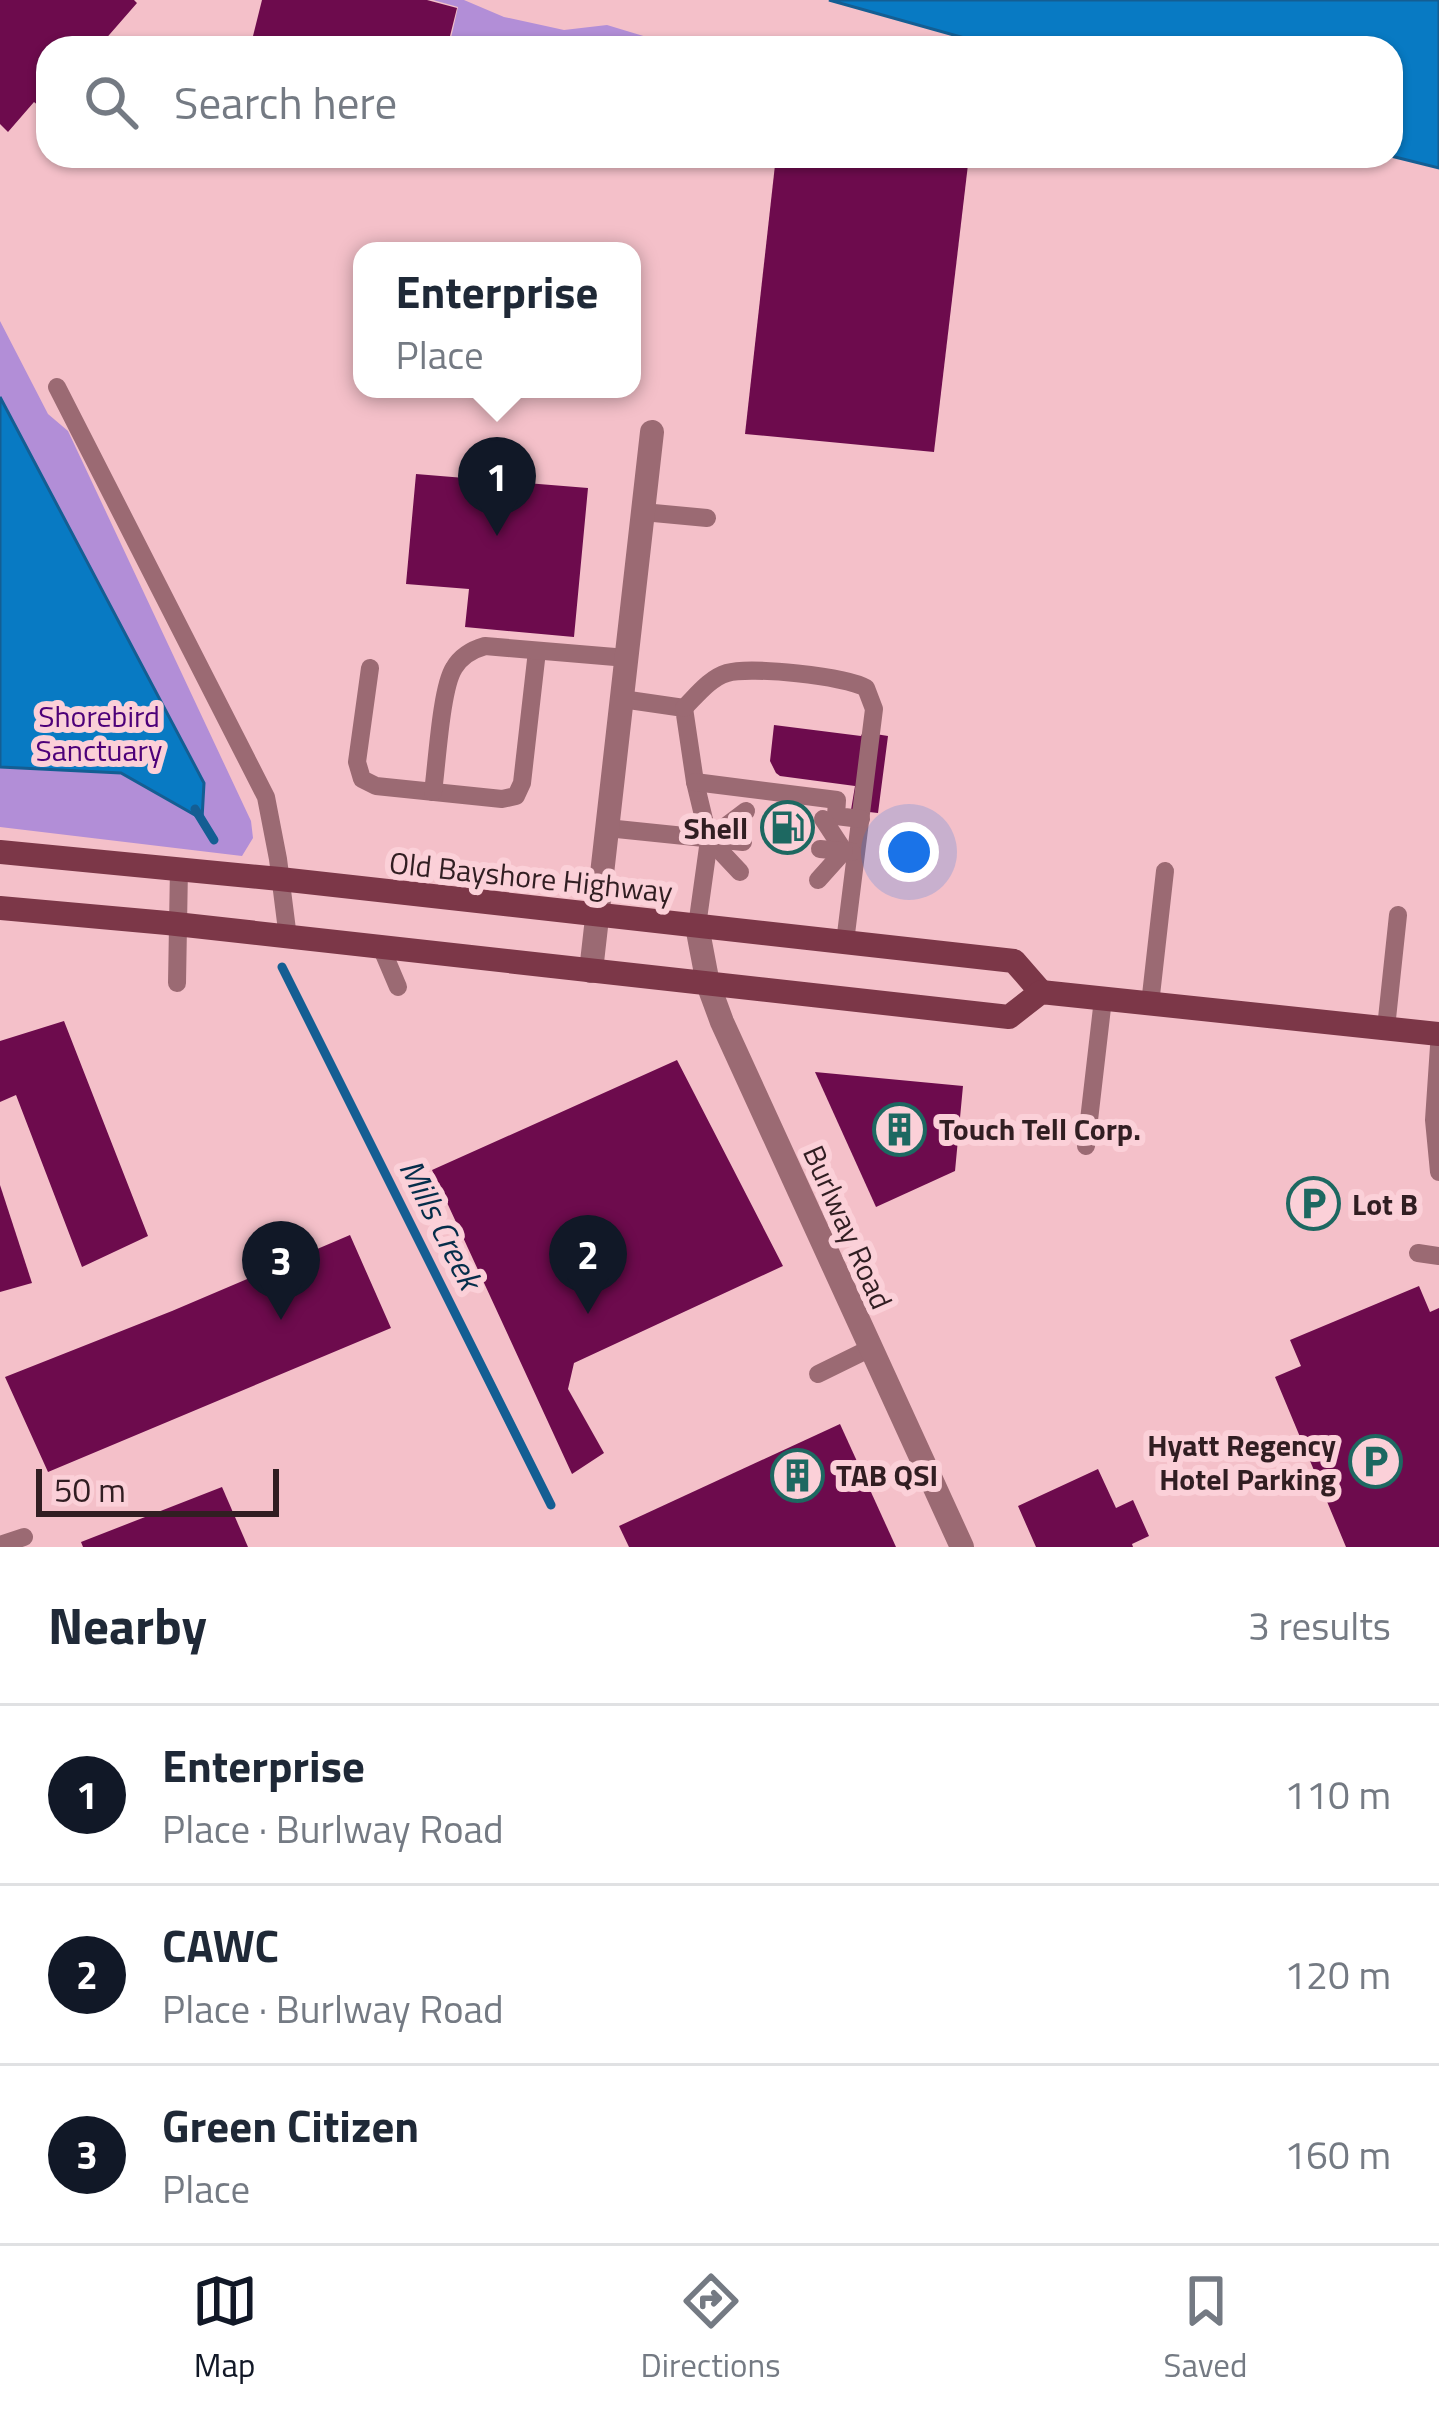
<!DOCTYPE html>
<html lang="en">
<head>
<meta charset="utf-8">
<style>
  :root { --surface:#fff; --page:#f6f6f7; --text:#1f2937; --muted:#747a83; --line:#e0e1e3; --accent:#111827 }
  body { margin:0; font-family:"Titillium Web",sans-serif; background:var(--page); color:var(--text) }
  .scale { position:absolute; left:36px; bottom:30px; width:243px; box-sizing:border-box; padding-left:12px; border:6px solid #311e22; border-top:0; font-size:33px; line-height:42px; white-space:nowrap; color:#311e22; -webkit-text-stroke:9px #fbd0d8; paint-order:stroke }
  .you { position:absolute; left:909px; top:852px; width:42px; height:42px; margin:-30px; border:9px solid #fff; border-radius:50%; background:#1a73e8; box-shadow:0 0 0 18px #1a73e833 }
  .badge { display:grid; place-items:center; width:78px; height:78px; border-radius:50%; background:var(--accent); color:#fff; font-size:39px; font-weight:700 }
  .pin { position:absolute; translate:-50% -99px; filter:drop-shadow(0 3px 6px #0008) }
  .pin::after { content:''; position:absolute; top:63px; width:42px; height:36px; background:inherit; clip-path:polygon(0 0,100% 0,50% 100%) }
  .popup { position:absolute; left:353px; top:242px; width:288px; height:156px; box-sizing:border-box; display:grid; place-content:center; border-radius:24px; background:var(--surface); filter:drop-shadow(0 3px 9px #0005); font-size:39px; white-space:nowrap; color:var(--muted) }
  .popup b { font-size:45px; color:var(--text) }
  .popup::after { content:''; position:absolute; left:50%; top:100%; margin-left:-24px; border:24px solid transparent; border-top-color:var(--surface) }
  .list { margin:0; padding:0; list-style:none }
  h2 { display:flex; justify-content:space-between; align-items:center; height:156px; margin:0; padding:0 48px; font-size:51px }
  h2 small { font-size:39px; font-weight:400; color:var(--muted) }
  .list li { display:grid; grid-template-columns:78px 1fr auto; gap:36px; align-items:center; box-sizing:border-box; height:180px; padding:0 48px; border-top:3px solid var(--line) }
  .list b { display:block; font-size:45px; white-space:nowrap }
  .list p { margin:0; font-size:39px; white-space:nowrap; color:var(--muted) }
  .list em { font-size:39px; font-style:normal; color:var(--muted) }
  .icon { flex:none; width:66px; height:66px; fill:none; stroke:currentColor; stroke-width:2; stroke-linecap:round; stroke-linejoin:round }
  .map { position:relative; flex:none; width:1439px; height:1547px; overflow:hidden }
  .search { position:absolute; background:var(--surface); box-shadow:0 3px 9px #0004; left:36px; right:36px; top:36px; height:132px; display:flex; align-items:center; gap:30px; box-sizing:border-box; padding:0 42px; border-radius:36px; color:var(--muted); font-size:45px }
  .sheet { height:696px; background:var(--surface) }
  nav { display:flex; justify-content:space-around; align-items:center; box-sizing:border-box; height:168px; border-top:3px solid var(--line); background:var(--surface); font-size:33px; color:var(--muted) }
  nav a { display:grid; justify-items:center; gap:6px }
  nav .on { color:var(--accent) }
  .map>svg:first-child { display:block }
</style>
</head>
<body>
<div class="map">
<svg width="1439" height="1547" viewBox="0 0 1439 1547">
  <rect width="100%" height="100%" fill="#f4c0c9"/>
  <!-- green -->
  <g fill="#b28ed7">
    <polygon points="433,0 464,0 504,17 564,30 607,25 683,48 455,48 449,47 458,7"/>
    <polygon points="0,321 48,414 68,431 251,821 253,838 242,856 0,827"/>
  </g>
  <!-- water -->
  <g fill="#087ac3" stroke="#145e93" stroke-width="3">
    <polygon points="829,0 1439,0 1439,168 1391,156 1391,48 1000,48"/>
    <polygon points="0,397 204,783 202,819 121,773 0,767"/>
  </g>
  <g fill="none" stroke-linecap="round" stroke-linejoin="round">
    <!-- stream -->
    <g stroke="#145e93" stroke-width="9">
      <polyline points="195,809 214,840"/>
      <polyline points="282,967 551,1505"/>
    </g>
  </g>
  <!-- building -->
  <g fill="#6d0b4d">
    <polygon points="0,0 134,0 137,3 103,42 104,44 101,48 48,48 48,109 46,112 34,102 8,132 0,124"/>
    <polygon points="262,0 427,0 457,8 447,48 250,48"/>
    <polygon points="776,156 969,156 934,452 745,434"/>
    <polygon points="416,474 588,488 574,637 465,627 469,589 406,584"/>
    <polygon points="774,725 861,736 863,732 888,736 878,813 851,810 855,786 780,776 776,773 770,761"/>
    <polygon points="64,1021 148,1236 82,1267 16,1095 0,1102 0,1041"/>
    <polygon points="677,1060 783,1266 574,1363 568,1389 604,1453 572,1474 432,1170"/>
    <polygon points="815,1072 963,1086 955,1171 876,1207"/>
    <polygon points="0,1185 32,1283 0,1292"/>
    <polygon points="350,1235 391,1328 48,1472 5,1377 172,1311"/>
    <polygon points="1419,1286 1430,1312 1439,1308 1439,1547 1346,1547 1275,1377 1301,1366 1290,1340"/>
    <polygon points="840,1424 896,1547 629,1547 619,1526"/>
    <polygon points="1098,1469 1116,1508 1133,1500 1149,1536 1132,1544 1133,1547 1036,1547 1018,1506"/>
    <polygon points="222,1487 248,1547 83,1547 81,1542"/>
  </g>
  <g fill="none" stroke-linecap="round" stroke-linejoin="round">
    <!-- lane -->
    <g stroke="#9b6a73" stroke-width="18">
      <polyline points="57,387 266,797 278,859 288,938"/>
      <polyline points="643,512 707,518"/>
      <polyline points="370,668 357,762 362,779 376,786 502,799 516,796 522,783 537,651"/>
      <polyline points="622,699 684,708 695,782 709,840 697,926"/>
      <path d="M684,708C697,695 710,678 727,673C749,666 846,676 866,688L874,709L845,942"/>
      <polyline points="695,782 837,800 836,816 861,819"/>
      <path d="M433,792C437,764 441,688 454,668C461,656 471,650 485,646L627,658"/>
      <polyline points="823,819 844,851"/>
      <polyline points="607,828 743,842"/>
      <polyline points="820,849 852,852"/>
      <polyline points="740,872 709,839 746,811"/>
      <polyline points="818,880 844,851"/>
      <polyline points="381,947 398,987"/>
      <polyline points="177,983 179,868"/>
      <polyline points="1150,1004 1165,871"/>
      <polyline points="1386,1028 1398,915"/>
      <polyline points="1439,1046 1434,1120 1439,1172"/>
      <polyline points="1086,1146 1103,999"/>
      <polyline points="1418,1253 1439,1256"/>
      <polyline points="818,1374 871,1348"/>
      <polyline points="0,1545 24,1537"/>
    </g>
    <!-- street -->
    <g stroke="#9b6a73" stroke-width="24">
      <polyline points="697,926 708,984 722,1022 962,1547"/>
      <polyline points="591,971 652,432"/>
    </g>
    <!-- secondary -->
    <g stroke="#7c3748" stroke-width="24">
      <polyline points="0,852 280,879 1014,961 1041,992"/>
      <polyline points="0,908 167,923 1009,1017 1041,992 1439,1034"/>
    </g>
  </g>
  <!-- icons -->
  <defs>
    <symbol id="fuel-ring" viewBox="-11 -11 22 22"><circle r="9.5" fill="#fbd0d8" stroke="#1d6861" stroke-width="1.5"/><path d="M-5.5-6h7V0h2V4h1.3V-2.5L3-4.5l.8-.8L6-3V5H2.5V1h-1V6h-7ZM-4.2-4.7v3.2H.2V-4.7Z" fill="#1d6861"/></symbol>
    <symbol id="building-ring" viewBox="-11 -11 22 22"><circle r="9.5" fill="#fbd0d8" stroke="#1d6861" stroke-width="1.5"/><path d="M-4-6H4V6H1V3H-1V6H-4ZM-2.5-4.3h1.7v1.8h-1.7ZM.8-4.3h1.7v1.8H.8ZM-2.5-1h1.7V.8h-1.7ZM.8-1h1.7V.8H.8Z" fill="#1d6861"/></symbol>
    <symbol id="parking-ring" viewBox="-11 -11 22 22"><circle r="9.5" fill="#fbd0d8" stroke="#1d6861" stroke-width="1.5"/><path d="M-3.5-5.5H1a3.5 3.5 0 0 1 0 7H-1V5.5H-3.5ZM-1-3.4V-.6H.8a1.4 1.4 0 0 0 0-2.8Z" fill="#1d6861"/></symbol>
  </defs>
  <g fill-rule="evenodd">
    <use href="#fuel-ring" x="758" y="798" width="59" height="59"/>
    <use href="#building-ring" x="870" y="1100" width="59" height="59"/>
    <use href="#parking-ring" x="1284" y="1174" width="59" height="59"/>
    <use href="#parking-ring" x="1346" y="1432" width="59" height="59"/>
    <use href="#building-ring" x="768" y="1446" width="59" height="59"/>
  </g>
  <g text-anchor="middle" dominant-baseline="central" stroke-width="12" stroke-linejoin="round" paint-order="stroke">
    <!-- park labels -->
    <g font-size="30" fill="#4d0079" stroke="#fbd0d8">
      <text x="99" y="716">Shorebird<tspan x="99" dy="34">Sanctuary</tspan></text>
    </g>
    <!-- poi labels -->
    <g font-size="30" font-weight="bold" fill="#311e22" stroke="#fbd0d8" text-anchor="start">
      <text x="748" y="828" text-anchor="end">Shell</text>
      <text x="939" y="1129">Touch Tell Corp.</text>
      <text x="1352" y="1204">Lot B</text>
      <text x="1336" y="1445" text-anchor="end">Hyatt Regency<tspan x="1336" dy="34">Hotel Parking</tspan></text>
      <text x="836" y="1475">TAB QSI</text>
    </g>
    <!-- street labels -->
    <g font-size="30" fill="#311e22" stroke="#fbd0d8">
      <text transform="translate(531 877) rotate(6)">Old Bayshore Highway</text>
      <text transform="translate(848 1227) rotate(66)">Burlway Road</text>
    </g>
    <!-- water labels -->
    <g font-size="33" font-style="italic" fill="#042d4a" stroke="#fbd0d8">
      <text transform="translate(441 1224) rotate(63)">Mills Creek</text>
    </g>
  </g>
</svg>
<div class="scale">50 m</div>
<div class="you"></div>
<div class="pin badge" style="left:497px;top:536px">1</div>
<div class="popup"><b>Enterprise</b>Place</div>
<div class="pin badge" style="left:588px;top:1314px">2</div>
<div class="pin badge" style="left:281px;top:1320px">3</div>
<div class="search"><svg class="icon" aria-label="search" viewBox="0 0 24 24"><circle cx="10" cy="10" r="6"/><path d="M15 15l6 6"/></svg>Search here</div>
</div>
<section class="sheet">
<h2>Nearby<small>3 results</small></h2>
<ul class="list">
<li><span class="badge">1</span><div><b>Enterprise</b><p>Place · Burlway Road</p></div><em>110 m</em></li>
<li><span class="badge">2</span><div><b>CAWC</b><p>Place · Burlway Road</p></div><em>120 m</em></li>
<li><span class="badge">3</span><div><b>Green Citizen</b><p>Place</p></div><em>160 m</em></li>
</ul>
</section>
<nav>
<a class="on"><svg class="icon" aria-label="map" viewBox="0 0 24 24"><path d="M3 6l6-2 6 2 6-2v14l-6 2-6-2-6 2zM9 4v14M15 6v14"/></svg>Map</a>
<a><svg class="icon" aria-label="directions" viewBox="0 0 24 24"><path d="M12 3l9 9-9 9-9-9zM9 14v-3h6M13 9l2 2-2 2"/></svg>Directions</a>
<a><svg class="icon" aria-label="saved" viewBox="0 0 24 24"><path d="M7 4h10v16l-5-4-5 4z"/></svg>Saved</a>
</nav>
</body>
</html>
